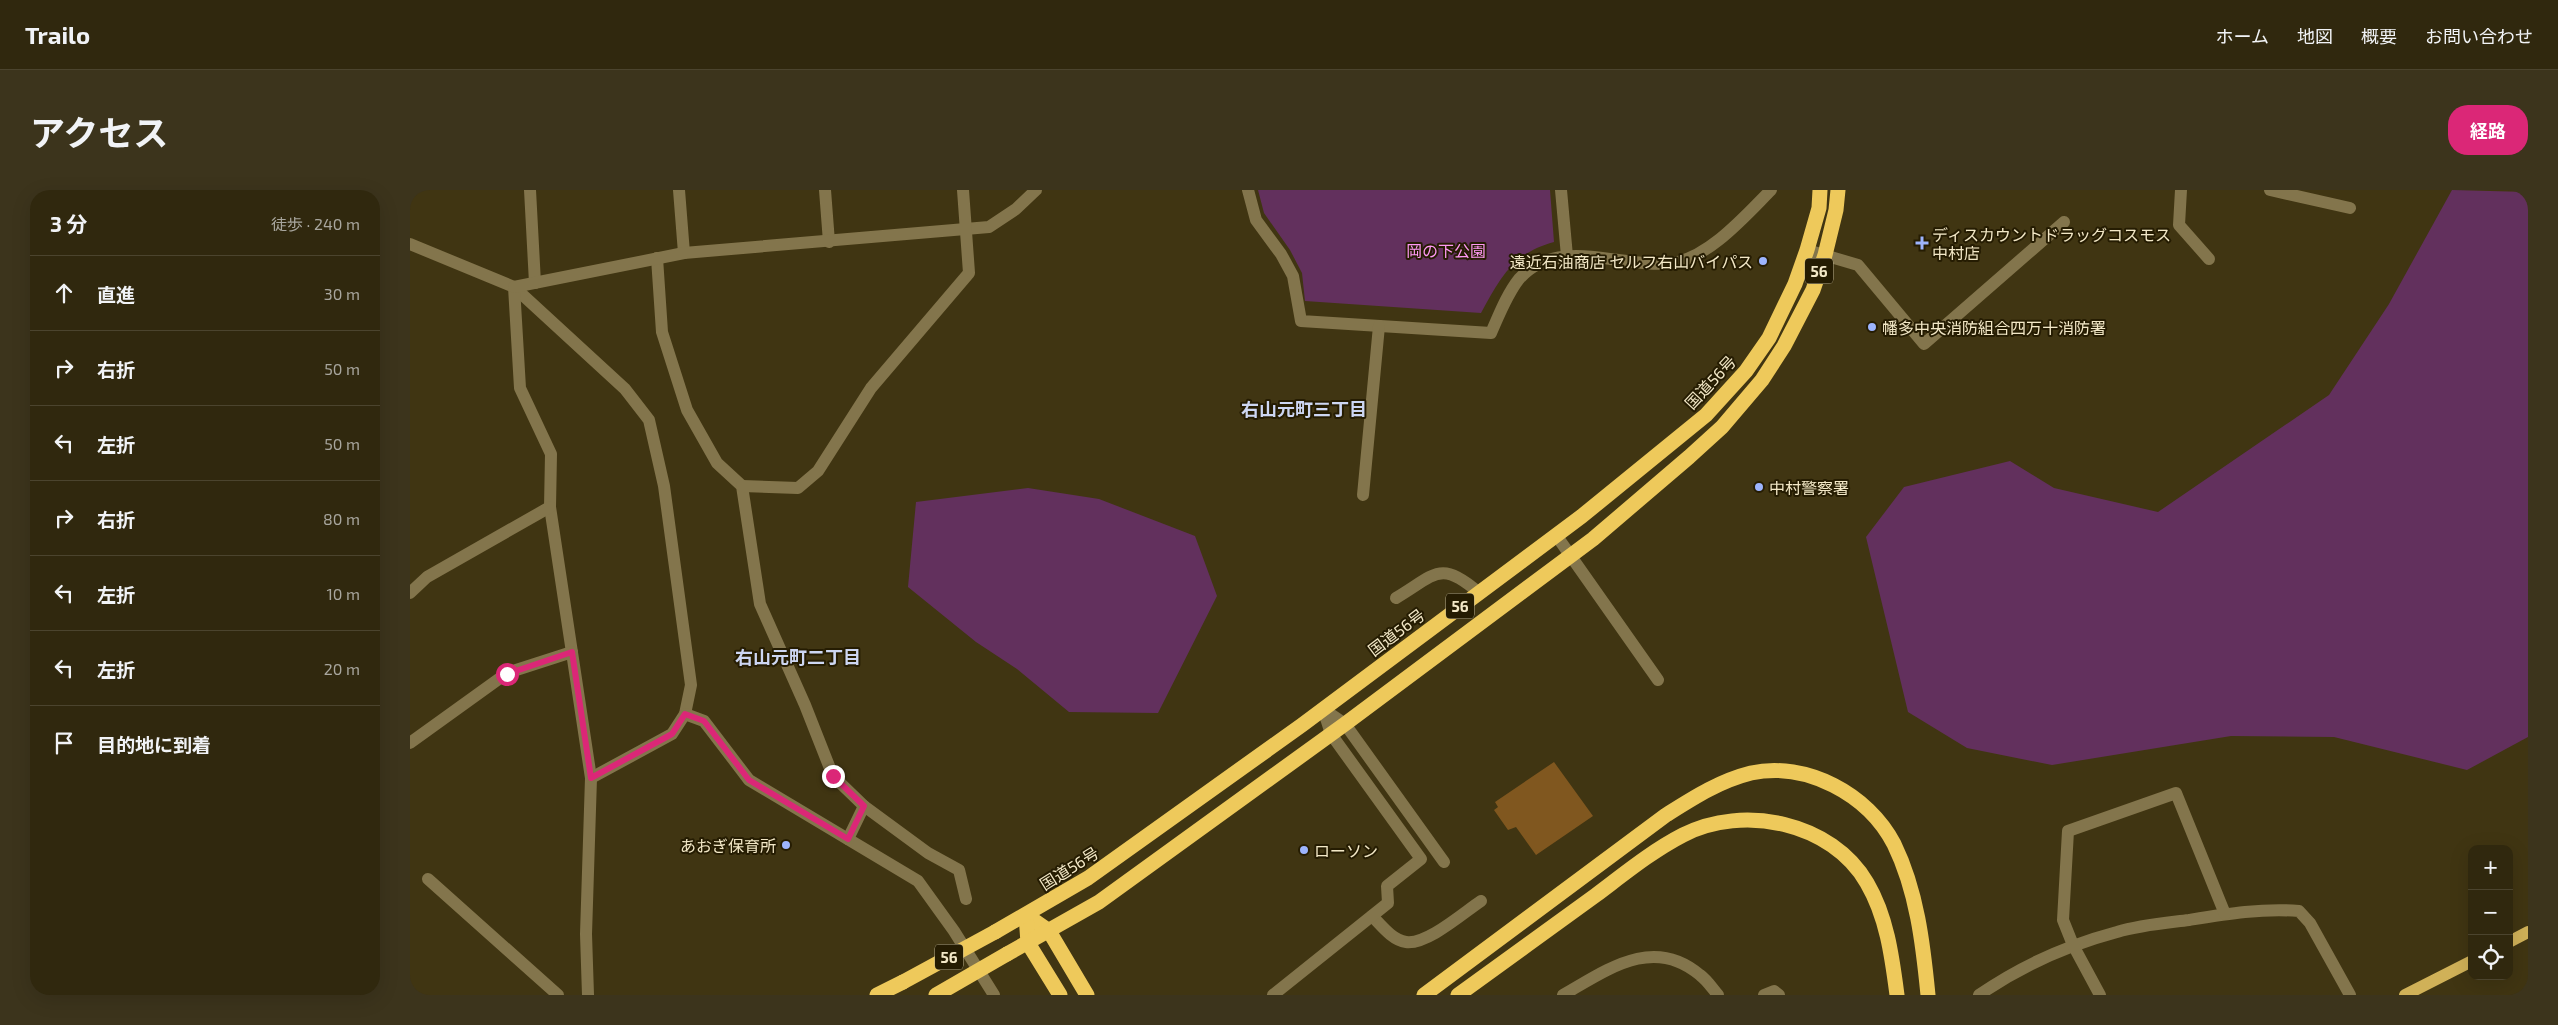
<!DOCTYPE html>
<html lang="ja">
<head>
<meta charset="utf-8">
<style>
  :root { --surface:#30280e; --page:#3c341c; --text:#f1f3f6; --muted:#a8a69e; --line:#4b442e; --accent:#db2777 }
  body { margin:0; font-family:"Exo 2","Noto Sans JP",sans-serif; background:var(--page); color:var(--text) }
  .controls { position:absolute; right:15px; bottom:15px; display:grid; overflow:hidden; border-radius:10px; box-shadow:0 5px 20px #0002 }
  .controls button { width:45px; height:45px; display:grid; place-items:center; padding:0; border:0; border-bottom:1px solid var(--line); background:var(--surface); color:var(--text); font:25px sans-serif }
  .stop { position:absolute; width:15px; height:15px; margin:-11px; border:4px solid #db2777; border-radius:50%; background:#fff }
  .stop.end { background:#db2777; border-color:#fff; box-shadow:0 1px 5px #0008 }
  .list { margin:0; padding:0; list-style:none }
  h2 { display:flex; justify-content:space-between; align-items:center; height:65px; margin:0; padding:0 20px; font-size:21px }
  h2 small { font-size:16px; font-weight:400; color:var(--muted) }
  .list li { display:grid; grid-template-columns:32px 1fr auto; gap:15px; align-items:center; box-sizing:border-box; height:75px; padding:0 20px; border-top:1px solid var(--line) }
  .list b { display:block; font-size:19px; white-space:nowrap }
  .list em { font-size:16px; font-style:normal; color:var(--muted) }
  .icon { flex:none; width:28px; height:28px; fill:none; stroke:currentColor; stroke-width:2; stroke-linecap:round; stroke-linejoin:round }
  .map { position:relative; flex:none; width:2118px; height:805px; overflow:hidden; border-radius:20px }
  header { display:flex; align-items:center; gap:30px; box-sizing:border-box; height:70px; padding:0 25px; background:var(--surface); border-bottom:1px solid var(--line) }
  header strong { font-size:24px }
  nav { display:flex; gap:28px; margin-inline-start:auto; font-size:18px }
  .intro { display:flex; align-items:center; justify-content:space-between; box-sizing:border-box; height:120px; padding:0 30px }
  h1 { margin:0; font-size:35px }
  .button { padding:12px 22px; border-radius:20px; background:var(--accent); color:#fff; font-size:18px; font-weight:700 }
  main { display:flex; gap:30px; padding:0 30px }
  aside { flex:1; background:var(--surface); border-radius:20px; box-shadow:0 5px 20px #0002 }
  .map>svg:first-child { display:block }
</style>
</head>
<body>
<header>
<strong>Trailo</strong>
<nav><a>ホーム</a><a>地図</a><a>概要</a><a>お問い合わせ</a></nav>
</header>
<div class="intro"><h1>アクセス</h1><a class="button">経路</a></div>
<main>
<aside>
<h2>3 分<small>徒歩 · 240 m</small></h2>
<ul class="list">
<li><svg class="icon" aria-label="ahead" viewBox="0 0 24 24"><path d="M12 20V5M6 11l6-6 6 6"/></svg><div><b>直進</b></div><em>30 m</em></li>
<li><svg class="icon" aria-label="right" viewBox="0 0 24 24"><path d="M7 20v-9h11M14 6l5 5-5 5"/></svg><div><b>右折</b></div><em>50 m</em></li>
<li><svg class="icon" aria-label="left" viewBox="0 0 24 24"><path d="M17 20v-9H6M10 6l-5 5 5 5"/></svg><div><b>左折</b></div><em>50 m</em></li>
<li><svg class="icon" aria-label="right" viewBox="0 0 24 24"><path d="M7 20v-9h11M14 6l5 5-5 5"/></svg><div><b>右折</b></div><em>80 m</em></li>
<li><svg class="icon" aria-label="left" viewBox="0 0 24 24"><path d="M17 20v-9H6M10 6l-5 5 5 5"/></svg><div><b>左折</b></div><em>10 m</em></li>
<li><svg class="icon" aria-label="left" viewBox="0 0 24 24"><path d="M17 20v-9H6M10 6l-5 5 5 5"/></svg><div><b>左折</b></div><em>20 m</em></li>
<li><svg class="icon" aria-label="arrive" viewBox="0 0 24 24"><path d="M6 21V4h12l-3 4 3 4H6"/></svg><div><b>目的地に到着</b></div></li>
</ul>
</aside>
<div class="map">
<svg width="2118" height="805" viewBox="0 0 2118 805">
  <rect width="100%" height="100%" fill="#403512"/>
  <!-- green -->
  <g fill="#62305d">
    <path d="M848,0H1140L1144,52C1103,63 1090,88 1071,123L895,111L892,83L880,60L854,23Z"/>
    <polygon points="2042,0 2118,2 2118,547 2057,580 1924,547 1821,546 1642,575 1557,558 1498,522 1456,347 1494,297 1600,271 1644,298 1748,322 1919,205 1979,114"/>
    <polygon points="618,298 689,309 785,346 807,406 748,523 659,522 607,479 566,452 498,397 506,312"/>
  </g>
  <!-- building -->
  <polygon fill="#80571f" points="1144,572 1183,626 1126,665 1106,637 1098,640 1084,620 1088,617 1085,612"/>
  <g fill="none" stroke-linecap="round" stroke-linejoin="round">
    <!-- minor -->
    <g stroke="#83754c" stroke-width="12">
      <polyline points="120,0 125,93"/>
      <polyline points="269,0 274,63"/>
      <polyline points="415,0 419,52"/>
      <path d="M838,0L846,30L871,64L883,86L891,131L1081,143C1089,125 1097,104 1109,89C1147,45 1213,79 1262,73C1299,68 1336,25 1361,0"/>
      <polyline points="1151,0 1157,66"/>
      <polyline points="1771,0 1769,35 1799,69"/>
      <polyline points="1860,0 1940,18"/>
      <polyline points="0,54 104,97 215,199 239,230 254,296 281,495 275,524 262,544 181,588"/>
      <polyline points="1397,60 1448,75 1514,154 1654,32"/>
      <polyline points="247,68 252,142 277,220 307,273 332,296 350,414 395,515 423,586 454,616 518,663 549,680 556,709"/>
      <polyline points="104,97 110,198 141,264 140,317 181,588 176,744 178,805"/>
      <polyline points="104,97 274,63 579,37 606,19 626,0"/>
      <polyline points="332,296 388,298 408,281 461,198 559,83 553,0"/>
      <polyline points="953,305 969,136"/>
      <polyline points="1146,345 1248,490"/>
      <polyline points="0,403 17,387 140,317"/>
      <path d="M986,408C1025,385 1030,369 1068,402"/>
      <polyline points="275,524 294,531 339,590 508,691 544,741 584,805"/>
      <polyline points="0,553 97,483 162,462"/>
      <polyline points="438,649 454,616"/>
      <polyline points="18,689 148,805"/>
      <path d="M962,726C971,735 982,750 996,752C1017,755 1053,723 1071,711"/>
      <polyline points="863,805 978,713 977,696 1011,669 921,544 913,519 935,534 1034,672"/>
      <path d="M1153,805C1197,780 1243,745 1290,785C1297,790 1302,798 1308,805"/>
      <polyline points="1354,805 1364,801 1369,805"/>
      <path d="M1569,805C1611,776 1658,755 1707,742C1730,735 1755,733 1779,730C1816,724 1852,718 1889,721L1900,733L1940,805"/>
      <polyline points="1690,805 1663,755 1653,730 1658,641 1766,603 1815,724"/>
    </g>
    <!-- major -->
    <g stroke="#d0b158" stroke-width="12">
      <polyline points="2099,752 2118,742"/>
      <polyline points="1995,805 2062,771"/>
    </g>
    <!-- highway -->
    <g stroke="#eec95b" stroke-width="15">
      <polyline points="616,725 639,741 677,805"/>
      <polyline points="616,725 618,753 650,805"/>
      <polyline points="585,742 678,688 892,535 1172,326 1296,225 1336,181 1359,148 1385,94 1397,60 1409,18 1410,0"/>
      <polyline points="597,764 689,712 935,534 1183,349 1279,267 1312,237 1352,190 1374,156 1403,100 1415,65 1426,20 1428,0"/>
      <polyline points="467,805 493,792"/>
      <path d="M1014,805L1256,625C1283,608 1309,591 1341,583C1396,571 1458,604 1484,654C1507,701 1513,754 1518,805"/>
      <path d="M1048,805C1094,772 1140,738 1186,705C1214,684 1242,661 1273,645C1333,614 1422,632 1457,693C1477,727 1482,767 1487,805"/>
    </g>
    <!-- highway-bridge -->
    <g stroke="#eec95b" stroke-width="15">
      <polyline points="493,792 585,742"/>
      <polyline points="526,805 597,764"/>
    </g>
  </g>
  <g fill="none" stroke-linecap="round" stroke-linejoin="round">
    <!-- route -->
    <polyline stroke="#db2777" stroke-width="6" points="97,484 162,462 181,588 262,544 275,524 294,531 339,590 438,649 454,616 423,586"/>
  </g>
  <!-- markers -->
  <g fill="#9db4fd" stroke="#251c02" stroke-width="2">
    <path d="M1509.5 45.5h5v5h5v5h-5v5h-5v-5h-5v-5h5z"/>
    <circle cx="1353" cy="71" r="5"/>
    <circle cx="1462" cy="137" r="5"/>
    <circle cx="1349" cy="297" r="5"/>
    <circle cx="376" cy="655" r="5"/>
    <circle cx="894" cy="660" r="5"/>
  </g>
  <g text-anchor="middle" dominant-baseline="central" stroke-width="4" stroke-linejoin="round" paint-order="stroke">
    <!-- shield labels -->
    <g fill="#251c02" stroke="#b5ab8c" stroke-width="1">
      <rect x="1395" y="68.5" width="28" height="25" rx="4"/>
      <rect x="1036" y="403.5" width="28" height="25" rx="4"/>
      <rect x="525" y="754.5" width="28" height="25" rx="4"/>
    </g>
    <g font-size="15" font-weight="bold" fill="#f3e8c7">
      <text x="1409" y="81">56</text>
      <text x="1050" y="416">56</text>
      <text x="539" y="767">56</text>
    </g>
    <!-- poi labels -->
    <g font-size="16" fill="#f3e8c7" stroke="#251c02" text-anchor="start">
      <text x="1522" y="44">ディスカウントドラッグコスモス<tspan x="1522" dy="18">中村店</tspan></text>
      <text x="1343" y="71" text-anchor="end">遠近石油商店 セルフ右山バイパス</text>
      <text x="1472" y="137">幡多中央消防組合四万十消防署</text>
      <text x="1359" y="297">中村警察署</text>
      <text x="366" y="655" text-anchor="end">あおぎ保育所</text>
      <text x="904" y="660">ローソン</text>
    </g>
    <!-- park labels -->
    <g font-size="16" fill="#fe98f3" stroke="#251c02">
      <text x="1036" y="60">岡の下公園</text>
    </g>
    <!-- street labels -->
    <g font-size="16" fill="#f3e8c7" stroke="#251c02">
      <text transform="translate(1300 192) rotate(-47)">国道56号</text>
      <text transform="translate(986 442) rotate(-37)">国道56号</text>
      <text transform="translate(659 678) rotate(-32)">国道56号</text>
    </g>
    <!-- neighbourhood labels -->
    <g font-size="18" font-weight="bold" fill="#cdd6f2" stroke="#251c02">
      <text x="894" y="219">右山元町三丁目</text>
      <text x="388" y="467">右山元町二丁目</text>
    </g>
  </g>
</svg>
<div class="controls">
<button>+</button>
<button>−</button>
<button><svg class="icon" aria-label="locate" viewBox="0 0 24 24"><circle cx="12" cy="12" r="6"/><path d="M12 2v4M12 18v4M2 12h4M18 12h4"/></svg></button>
</div>
<div class="stop" style="left:97px;top:484px"></div>
<div class="stop end" style="left:423px;top:586px"></div>
</div>
</main>
</body>
</html>
